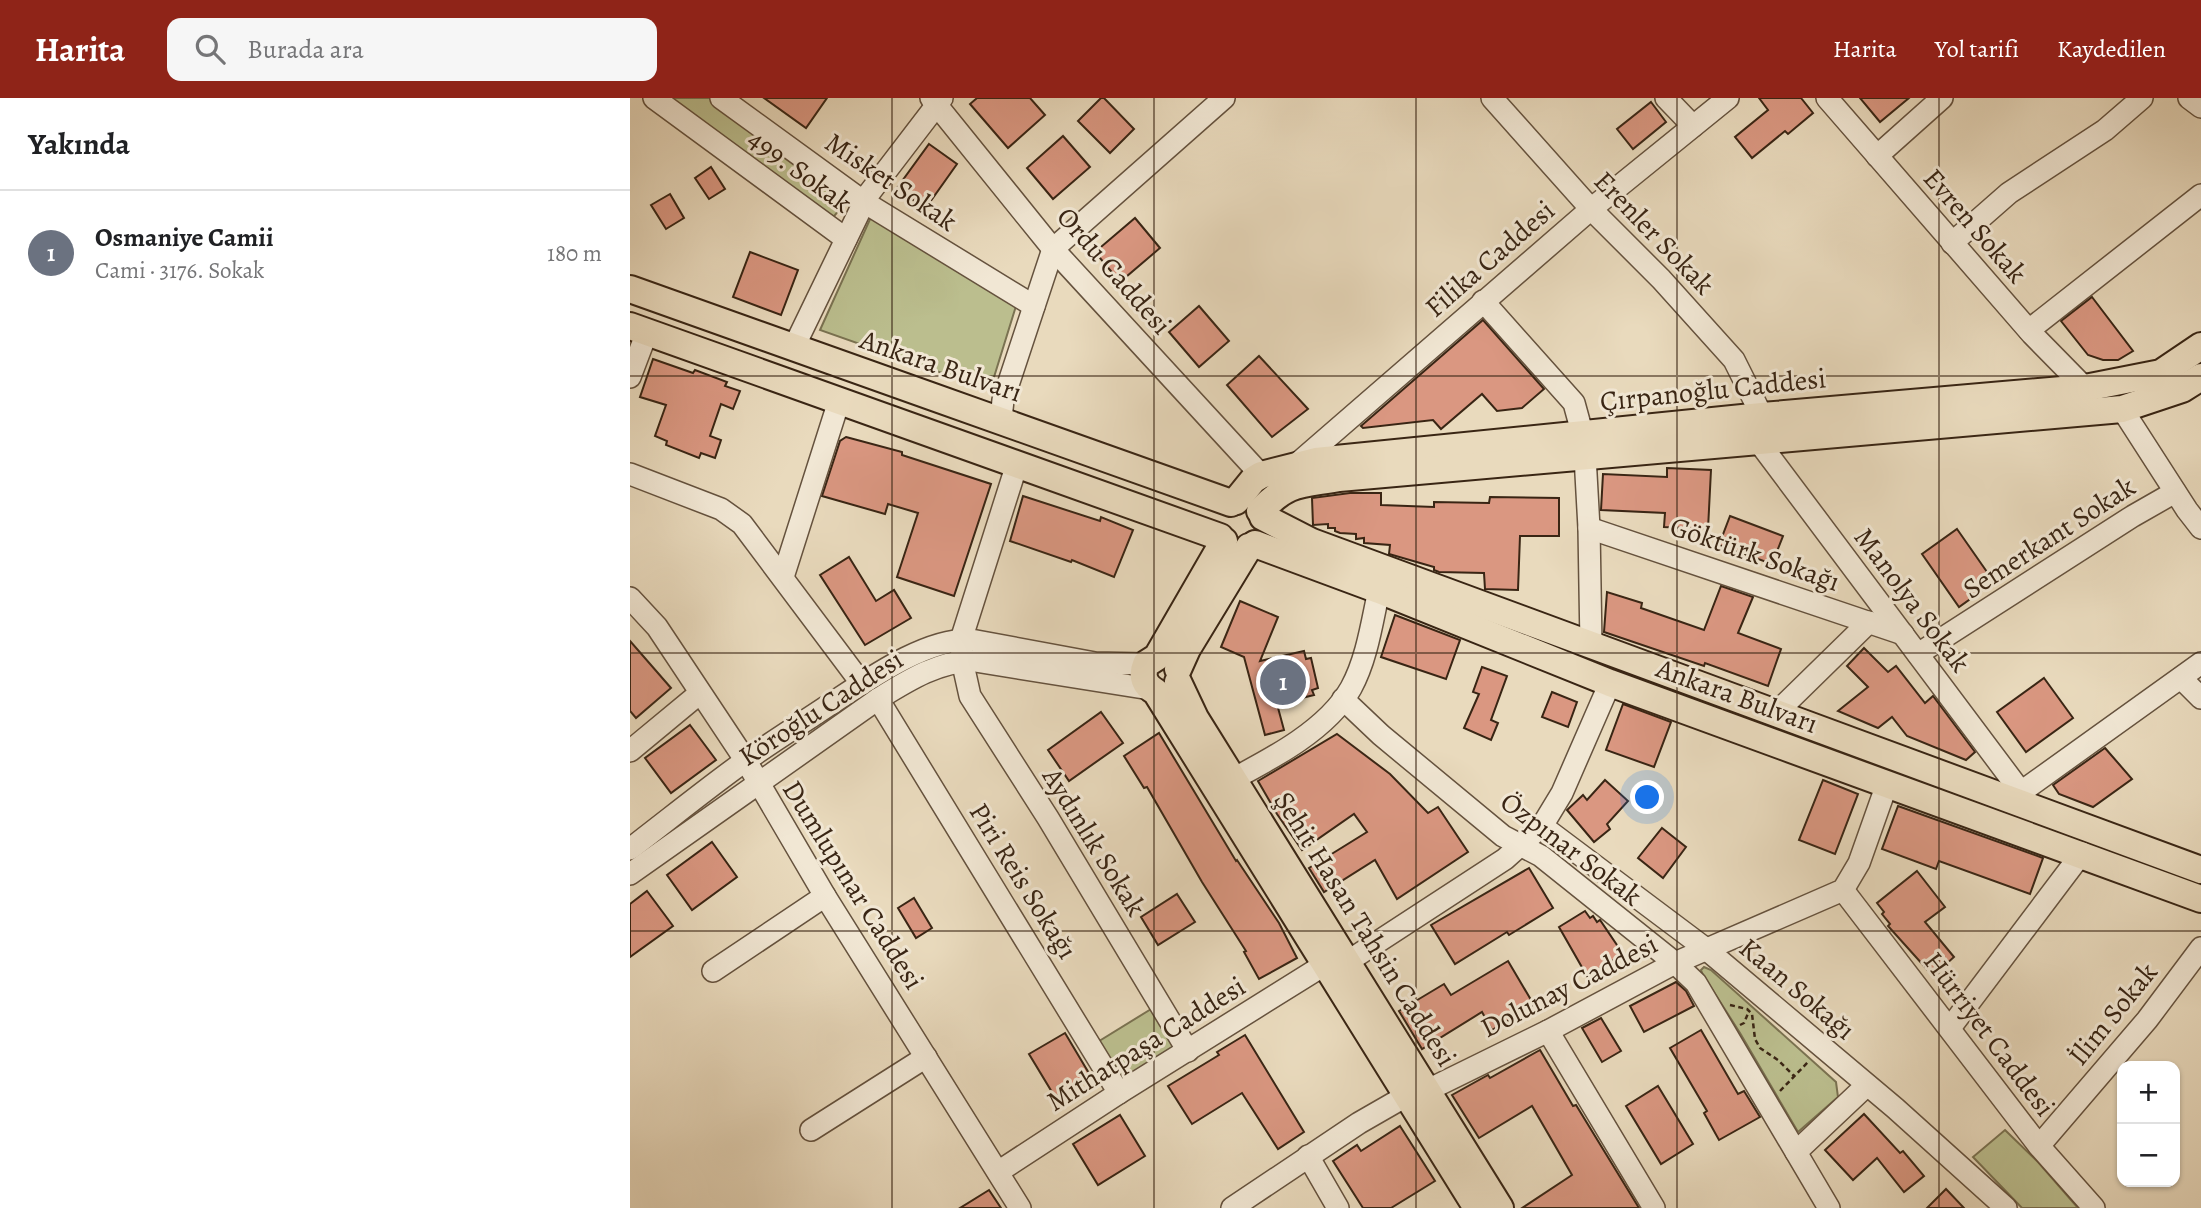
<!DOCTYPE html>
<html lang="tr">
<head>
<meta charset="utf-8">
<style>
  :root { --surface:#fff; --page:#f6f6f6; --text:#202124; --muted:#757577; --line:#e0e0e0; --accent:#8f2418 }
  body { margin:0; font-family:Alegreya,serif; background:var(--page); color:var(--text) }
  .controls { position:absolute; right:21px; bottom:21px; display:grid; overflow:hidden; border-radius:14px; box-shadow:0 2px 5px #0004 }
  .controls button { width:63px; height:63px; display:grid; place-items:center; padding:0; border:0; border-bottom:2px solid var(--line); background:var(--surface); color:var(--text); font:35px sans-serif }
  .you { position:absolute; left:1018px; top:700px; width:24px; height:24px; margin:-18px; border:5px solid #fff; border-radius:50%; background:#1a73e8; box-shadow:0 0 0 10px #1a73e833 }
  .badge { display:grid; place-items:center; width:46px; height:46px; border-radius:50%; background:var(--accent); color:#fff; font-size:23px; font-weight:700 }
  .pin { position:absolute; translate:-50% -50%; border:4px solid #fff; box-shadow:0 2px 7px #0006 }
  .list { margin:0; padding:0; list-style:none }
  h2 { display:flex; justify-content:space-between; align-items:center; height:91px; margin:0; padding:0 28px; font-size:30px }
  h2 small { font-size:23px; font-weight:400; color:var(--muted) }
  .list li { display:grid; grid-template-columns:46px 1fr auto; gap:21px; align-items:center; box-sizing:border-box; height:126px; padding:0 28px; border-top:2px solid var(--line) }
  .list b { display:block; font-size:26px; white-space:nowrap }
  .list p { margin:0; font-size:23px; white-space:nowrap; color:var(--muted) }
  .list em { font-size:23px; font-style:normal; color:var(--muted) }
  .icon { flex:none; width:38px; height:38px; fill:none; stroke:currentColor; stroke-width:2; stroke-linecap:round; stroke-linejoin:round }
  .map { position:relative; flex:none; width:1571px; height:1110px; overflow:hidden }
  header { display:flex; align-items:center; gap:42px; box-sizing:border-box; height:98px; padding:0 35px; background:var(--accent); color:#fff }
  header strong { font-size:33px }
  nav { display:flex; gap:38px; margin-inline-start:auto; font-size:24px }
  .search { width:490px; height:63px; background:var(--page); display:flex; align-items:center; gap:18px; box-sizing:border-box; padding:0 24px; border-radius:14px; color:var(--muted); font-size:26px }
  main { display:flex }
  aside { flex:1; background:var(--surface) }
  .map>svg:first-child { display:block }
</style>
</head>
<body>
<header>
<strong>Harita</strong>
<div class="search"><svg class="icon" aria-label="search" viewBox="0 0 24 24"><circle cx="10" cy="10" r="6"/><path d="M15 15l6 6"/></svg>Burada ara</div>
<nav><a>Harita</a><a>Yol tarifi</a><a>Kaydedilen</a></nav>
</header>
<main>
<aside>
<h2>Yakında<small></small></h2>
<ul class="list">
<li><span class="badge" style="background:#6b7280">1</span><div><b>Osmaniye Camii</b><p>Cami · 3176. Sokak</p></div><em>180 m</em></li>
</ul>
</aside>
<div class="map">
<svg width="1571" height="1110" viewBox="0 0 1571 1110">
  <rect width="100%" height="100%" fill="#e9dabd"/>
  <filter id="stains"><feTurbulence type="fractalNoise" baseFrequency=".00286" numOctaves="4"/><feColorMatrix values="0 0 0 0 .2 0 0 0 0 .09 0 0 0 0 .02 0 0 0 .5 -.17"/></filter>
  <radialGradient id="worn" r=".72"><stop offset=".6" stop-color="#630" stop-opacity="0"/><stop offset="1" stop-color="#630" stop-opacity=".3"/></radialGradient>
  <!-- green -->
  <g fill="#bbbe8e" stroke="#7a7251" stroke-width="2">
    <polygon points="32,0 83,0 219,100 201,122"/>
    <polygon points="241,119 386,208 360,292 190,232"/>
    <polygon points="1074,869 1081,872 1206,984 1208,999 1168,1034 1110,935 1073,877 1071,872"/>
    <polygon points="526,908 552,949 492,987 466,945"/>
    <polygon points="1375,1032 1408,1064 1448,1110 1392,1110 1343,1059"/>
  </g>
  <!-- building -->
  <g fill="#da9781" stroke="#392514" stroke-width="2">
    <polygon points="134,0 197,0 176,30"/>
    <polygon points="347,0 400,0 415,17 378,50 340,6"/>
    <polygon points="471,0 474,0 504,31 480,55 448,23"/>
    <polygon points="1129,0 1171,0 1183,15 1158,36 1155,33 1122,60 1105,39 1138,12"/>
    <polygon points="1230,0 1279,0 1250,24"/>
    <polygon points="1021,4 1036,24 1003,51 987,31"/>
    <polygon points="433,38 460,69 423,101 397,70"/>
    <polygon points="299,46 327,66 295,111 267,90"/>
    <polygon points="81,69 95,91 79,101 65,80"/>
    <polygon points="40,96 54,120 36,131 21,107"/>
    <polygon points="505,120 530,150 490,184 465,154"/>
    <polygon points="120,154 168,172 151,217 103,199"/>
    <polygon points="1462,199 1503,253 1488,262 1473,262 1458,257 1431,223"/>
    <polygon points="569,208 599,243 569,269 539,234"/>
    <polygon points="853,222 914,291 892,310 867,313 852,296 811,331 803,322 733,330 731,328"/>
    <polygon points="629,258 678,311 642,339 597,287"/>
    <polygon points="23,261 63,275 65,272 97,284 95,288 110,293 103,311 91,306 80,338 91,342 85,360 71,355 69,360 36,347 37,343 25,338 36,307 10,299"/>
    <polygon points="216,339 272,354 272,357 361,386 324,498 267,479 288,415 258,406 255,416 192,398 210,343"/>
    <polygon points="1037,370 1081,372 1078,431 1034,429 1035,415 971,412 973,376 1037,379"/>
    <polygon points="720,395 751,395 751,407 804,409 804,404 859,405 860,399 929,400 929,438 890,438 888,492 855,491 854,475 809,474 804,472 804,469 759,456 760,447 734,445 734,440 726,441 726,436 710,435 705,433 705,430 698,430 698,426 683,427 682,400"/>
    <polygon points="393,398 470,423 471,419 503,432 484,479 442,462 441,464 380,443"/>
    <polygon points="1100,418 1153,438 1142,466 1089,447"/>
    <polygon points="1327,431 1364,484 1329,509 1292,456"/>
    <polygon points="219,459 246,503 264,492 281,520 235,547 190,477"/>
    <polygon points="1091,488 1123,499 1108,535 1151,551 1138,588 1075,565 1074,568 974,534 977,494 1012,505 1011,510 1074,532"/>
    <polygon points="610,503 648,519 630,563 674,553 676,561 681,560 688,590 682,592 684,597 647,606 654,632 635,637 614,559 591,549"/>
    <polygon points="765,517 830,542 816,581 751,559"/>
    <polygon points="0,543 41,590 6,620 0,613"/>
    <polygon points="1234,550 1258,574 1266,568 1295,605 1303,598 1345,654 1336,662 1277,638 1262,619 1248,630 1208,613 1238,589 1217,568"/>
    <polygon points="852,569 877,578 861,622 868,625 861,642 834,630 849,596 843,594"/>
    <polygon points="1414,580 1443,620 1396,654 1367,614"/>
    <polygon points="922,594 947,604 938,629 912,619"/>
    <polygon points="993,606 1041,624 1024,669 976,652"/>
    <polygon points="471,614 493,645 439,683 418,652"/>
    <polygon points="60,627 86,662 41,695 15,660"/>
    <polygon points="529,635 606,763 607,762 649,825 667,860 629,881 614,854 616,853 572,784 517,689 514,690 494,658"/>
    <polygon points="707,636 760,676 798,715 808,709 838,754 767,801 745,762 694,794 679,770 737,734 724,716 672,752 647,716 628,683"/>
    <polygon points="1475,650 1502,681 1463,709 1429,696 1423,687"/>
    <polygon points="975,682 998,703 977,726 980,731 964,744 937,712 953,697 957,702"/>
    <polygon points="1193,682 1228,696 1205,756 1169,742"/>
    <polygon points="1268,708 1413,760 1400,796 1309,763 1306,771 1252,751"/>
    <polygon points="1032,730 1056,749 1033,780 1008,760"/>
    <polygon points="82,744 107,779 62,812 37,777"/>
    <polygon points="899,770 923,810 879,837 877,834 825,866 801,827"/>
    <polygon points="1287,773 1315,809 1295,824 1324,859 1303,878 1258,828 1260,826 1252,816 1254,814 1247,805"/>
    <polygon points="17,793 43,828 0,859 0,806"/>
    <polygon points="547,796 565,824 528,847 511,819"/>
    <polygon points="284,800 302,830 286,840 268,810"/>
    <polygon points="955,813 960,820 963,818 967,824 970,822 993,856 957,878 929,829"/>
    <polygon points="878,863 904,907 862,932 852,914 792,951 769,913 814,886 821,897"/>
    <polygon points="1046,884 1056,893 1064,908 1014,934 1000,908"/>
    <polygon points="971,920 991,953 972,964 952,930"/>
    <polygon points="1071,932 1108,996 1114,993 1130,1019 1089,1042 1074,1015 1077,1013 1040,950"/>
    <polygon points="435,935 460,977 425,999 399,956"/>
    <polygon points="615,937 674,1034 648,1051 612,995 562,1026 538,988 589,957 587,954"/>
    <polygon points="910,952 943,1008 946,1007 1009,1110 892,1110 942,1077 902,1008 849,1040 822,997 858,977 860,980"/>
    <polygon points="1028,988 1063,1046 1031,1066 996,1008"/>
    <polygon points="1234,1016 1270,1055 1273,1053 1294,1078 1274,1094 1247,1060 1223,1082 1195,1052"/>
    <polygon points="490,1017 515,1058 468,1087 443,1046"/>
    <polygon points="770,1028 805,1083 761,1110 733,1110 703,1063 727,1047 731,1053"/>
    <polygon points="1316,1091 1334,1110 1297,1110"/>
    <polygon points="359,1092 371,1110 330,1110"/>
  </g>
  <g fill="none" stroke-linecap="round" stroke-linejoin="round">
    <defs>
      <g id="minor">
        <polyline points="24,0 216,141"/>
        <polyline points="91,0 234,104 404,208"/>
        <polyline points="301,0 423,151 631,377"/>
        <polyline points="862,0 961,111 1031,181 1104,262 1132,318"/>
        <polyline points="1036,0 1063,28"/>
        <polyline points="1197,0 1402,236 1455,290"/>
        <polyline points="1559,0 1571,9"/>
        <polyline points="1247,58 1312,0"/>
        <polyline points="1322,145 1379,95 1475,32 1512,0"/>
        <polyline points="853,203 944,305 953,338"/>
        <polyline points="1399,232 1571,97"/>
        <polyline points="163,251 237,98 312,0"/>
        <polyline points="0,279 17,234"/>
        <polyline points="1492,311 1557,412 1571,430"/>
        <polyline points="371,321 373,302 423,151 594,0"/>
        <polyline points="1128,343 1391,694"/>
        <polyline points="955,358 959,430 961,547"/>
        <polyline points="387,366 331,542 332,562 340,598 418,720 558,953"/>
        <polyline points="667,366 961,111 1098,0"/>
        <polyline points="0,376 91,411 112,426 232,586"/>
        <polyline points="959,430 1273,536"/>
        <polyline points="153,479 209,303"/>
        <polyline points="0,500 27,529 116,663 195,798 390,1110"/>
        <polyline points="1288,556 1503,418 1545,394"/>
        <polyline points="1551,580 1571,600"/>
        <polyline points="248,601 489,995"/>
        <polyline points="713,601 751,637 873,738 911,758 1045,865 1066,885 1199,1110"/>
        <polyline points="1146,615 1239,524"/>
        <polyline points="0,653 70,595"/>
        <path d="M603,681C643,660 698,631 721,590C737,561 742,524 749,492"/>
        <polyline points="1380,702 1571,565"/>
        <polyline points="912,728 1076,851 1265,1010 1376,1110"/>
        <path d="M0,751C38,722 76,691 115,663C142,644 169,627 196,609C235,584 294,540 341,542L465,565L516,566"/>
        <path d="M0,776L248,601C277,583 310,562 345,563L520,591"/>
        <polyline points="1213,792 1409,1048 1464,1110"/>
        <polyline points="717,864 875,761 912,728 932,695 980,585"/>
        <polyline points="83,873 195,798"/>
        <polyline points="1320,930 1452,755"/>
        <polyline points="918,933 1024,1110"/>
        <polyline points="181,1032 296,959"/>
        <polyline points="1409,1048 1517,922 1571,850"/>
        <polyline points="1166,1054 1237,987"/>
        <polyline points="678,1058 708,1110"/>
        <polyline points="368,1074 489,995 694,867"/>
        <polyline points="602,1110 729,1025 776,998 798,992 918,933 1045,865 1213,792 1229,765 1257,686"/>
      </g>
      <g id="major">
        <path d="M0,191C200,264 401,332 601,405"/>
        <polyline points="0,228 590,439"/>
        <polyline points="606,403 623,382 631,377 686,363 1132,318 1455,290 1531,275 1571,248"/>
        <path d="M630,413C659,383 670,387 709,380L1492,311L1552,291L1571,279"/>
        <polyline points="633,419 682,444 1571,772"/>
        <path d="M594,443L527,559L516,566C511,578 514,587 526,594L847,1110"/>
        <polyline points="625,446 749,492 980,585 1571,801"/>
        <polyline points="548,571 557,551 619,449"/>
        <polyline points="548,584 565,620 870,1110"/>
      </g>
    </defs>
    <!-- minor casing -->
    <use href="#minor" stroke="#65523e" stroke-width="24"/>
    <!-- major casing -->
    <use href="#major" stroke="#392514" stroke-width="30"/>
    <!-- path -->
    <g stroke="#392514" stroke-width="2.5" stroke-dasharray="5 3.5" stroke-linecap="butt">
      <polyline points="1100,907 1117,911 1122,916 1125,941 1130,950 1148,962 1164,978"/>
      <polyline points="1110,927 1114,925 1119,913"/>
      <polyline points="1150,993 1179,963"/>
    </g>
    <!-- minor -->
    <use href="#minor" stroke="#f1e7d4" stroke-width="21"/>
    <!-- major -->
    <use href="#major" stroke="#e9dabd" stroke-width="26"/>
  </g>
  <!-- grid -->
  <path fill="none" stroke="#392514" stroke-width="2" stroke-opacity="0.55" d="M262,0V1110M524,0V1110M786,0V1110M1047,0V1110M1309,0V1110M0,278H1571M0,555H1571M0,833H1571"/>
  <g text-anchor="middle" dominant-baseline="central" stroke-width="6" stroke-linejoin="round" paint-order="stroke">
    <!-- street labels -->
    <g font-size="28" fill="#392514" stroke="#f1e7d4">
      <text transform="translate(170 73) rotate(36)">499. Sokak</text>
      <text transform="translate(261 84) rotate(34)">Misket Sokak</text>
      <text transform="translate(1345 128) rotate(49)">Evren Sokak</text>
      <text transform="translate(1024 135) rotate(46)">Erenler Sokak</text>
      <text transform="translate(860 161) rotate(-41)">Filika Caddesi</text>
      <text transform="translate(484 173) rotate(49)">Ordu Caddesi</text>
      <text transform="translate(311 268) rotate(19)">Ankara Bulvarı</text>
      <text transform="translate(1083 292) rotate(-6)">Çırpanoğlu Caddesi</text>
      <text transform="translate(1419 440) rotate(-33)">Semerkant Sokak</text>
      <text transform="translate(1125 456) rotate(19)">Göktürk Sokağı</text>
      <text transform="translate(1282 502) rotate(53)">Manolya Sokak</text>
      <text transform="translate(1107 598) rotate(20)">Ankara Bulvarı</text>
      <text transform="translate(191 610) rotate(-33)">Köroğlu Caddesi</text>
      <text transform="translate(464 744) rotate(58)">Aydınlık Sokak</text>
      <text transform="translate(941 751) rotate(37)">Özpınar Sokak</text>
      <text transform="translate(393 783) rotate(58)">Piri Reis Sokağı</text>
      <text transform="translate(223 787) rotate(58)">Dumlupınar Caddesi</text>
      <text transform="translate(735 831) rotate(58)">Şehit Hasan Tahsin Caddesi</text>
      <text transform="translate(939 888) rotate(-27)">Dolunay Caddesi</text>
      <text transform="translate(1167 891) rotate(40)">Kaan Sokağı</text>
      <text transform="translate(1483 916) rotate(-51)">İlim Sokak</text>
      <text transform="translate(1359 936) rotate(53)">Hürriyet Caddesi</text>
      <text transform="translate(516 946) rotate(-32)">Mithatpaşa Caddesi</text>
    </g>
  </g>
  <rect width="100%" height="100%" filter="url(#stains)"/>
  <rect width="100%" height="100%" fill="url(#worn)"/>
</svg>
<div class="controls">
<button>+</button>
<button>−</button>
</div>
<div class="you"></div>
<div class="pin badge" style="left:653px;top:584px;background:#6b7280">1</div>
</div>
</main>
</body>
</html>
